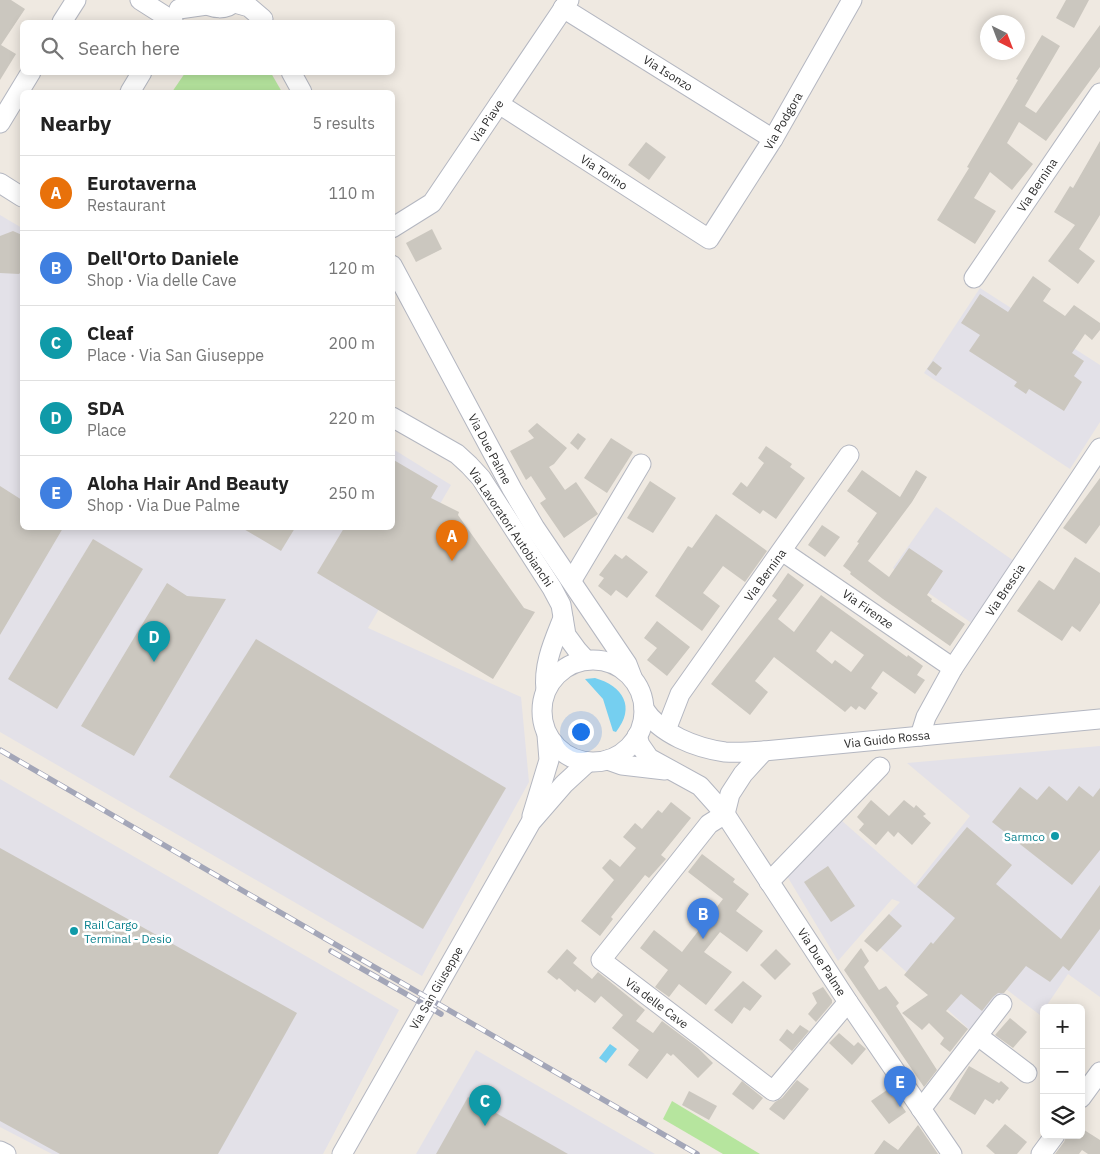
<!DOCTYPE html>
<html lang="en">
<head>
<meta charset="utf-8">
<style>
  :root { --surface:#fff; --page:#f6f6f6; --text:#222; --muted:#767676; --line:#e0e0e0; --accent:#b45309 }
  body { margin:0; font-family:"IBM Plex Sans",sans-serif; background:var(--page); color:var(--text) }
  .controls { position:absolute; right:15px; bottom:15px; display:grid; overflow:hidden; border-radius:8px; box-shadow:0 2px 12px #0003 }
  .controls button { width:45px; height:45px; display:grid; place-items:center; padding:0; border:0; border-bottom:1px solid var(--line); background:var(--surface); color:var(--text); font:25px sans-serif }
  .compass { position:absolute; left:980px; top:15px; width:45px; height:45px; border-radius:50%; background:var(--surface); box-shadow:0 2px 12px #0003; rotate:138deg }
  .you { position:absolute; left:580px; top:731px; width:18px; height:18px; margin:-12px; border:4px solid #fff; border-radius:50%; background:#1a73e8; box-shadow:0 0 0 8px #1a73e833 }
  .badge { display:grid; place-items:center; width:32px; height:32px; border-radius:50%; background:var(--accent); color:#fff; font-size:16px; font-weight:700 }
  .pin { position:absolute; translate:-50% -41px; filter:drop-shadow(0 1px 2px #0008) }
  .pin::after { content:''; position:absolute; top:26px; width:18px; height:15px; background:inherit; clip-path:polygon(0 0,100% 0,50% 100%) }
  .list { margin:0; padding:0; list-style:none }
  h2 { display:flex; justify-content:space-between; align-items:center; height:65px; margin:0; padding:0 20px; font-size:21px }
  h2 small { font-size:16px; font-weight:400; color:var(--muted) }
  .list li { display:grid; grid-template-columns:32px 1fr auto; gap:15px; align-items:center; box-sizing:border-box; height:75px; padding:0 20px; border-top:1px solid var(--line) }
  .list b { display:block; font-size:19px; white-space:nowrap }
  .list p { margin:0; font-size:16px; white-space:nowrap; color:var(--muted) }
  .list em { font-size:16px; font-style:normal; color:var(--muted) }
  .icon { flex:none; width:28px; height:28px; fill:none; stroke:currentColor; stroke-width:2; stroke-linecap:round; stroke-linejoin:round }
  .map { position:relative; flex:none; width:1100px; height:1154px; overflow:hidden }
  .search { position:absolute; background:var(--surface); box-shadow:0 2px 12px #0003; left:20px; top:20px; width:375px; height:55px; display:flex; align-items:center; gap:12px; box-sizing:border-box; padding:0 18px; border-radius:8px; color:var(--muted); font-size:19px }
  .panel { position:absolute; background:var(--surface); box-shadow:0 2px 12px #0003; left:20px; top:90px; width:375px; height:440px; border-radius:8px }
  .map>svg:first-child { display:block }
</style>
</head>
<body>
<div class="map">
<svg width="1100" height="1154" viewBox="0 0 1100 1154">
  <rect width="100%" height="100%" fill="#efe9e1"/>
  <!-- industrial -->
  <g fill="#e3e1e8">
    <polygon points="0,215 22,228 22,528 392,528 393,449 451,485 368,628 521,697 529,782 422,976 0,732"/>
    <polygon points="980,288 1100,365 1100,422 1070,469 924,373"/>
    <polygon points="936,507 1014,561 973,624 893,568"/>
    <polygon points="1100,746 1100,997 1068,974 1045,1008 1044,1008 1040,1015 1006,989 971,1031 868,937 900,902 892,899 838,961 787,876 841,820 915,885 970,816 907,763"/>
    <polygon points="0,779 399,1010 323,1154 52,1154 0,1127"/>
    <polygon points="476,1050 655,1154 416,1154"/>
  </g>
  <!-- green -->
  <g fill="#b6e59e">
    <polygon points="185,73 271,73 282,92 172,92"/>
    <polygon points="672,1101 760,1154 723,1154 663,1119"/>
  </g>
  <!-- water -->
  <g fill="#75cff0">
    <path d="M595,678C623,686 636,707 616,732L613,731L603,699L585,679Z"/>
    <polygon points="610,1044 617,1049 606,1063 599,1058"/>
  </g>
  <!-- building -->
  <g fill="#cbc7bf" fill-rule="evenodd">
    <polygon points="0,0 11,0 25,9 1,45 16,54 0,80"/>
    <polygon points="1066,0 1089,0 1074,28 1056,18"/>
    <polygon points="1100,25 1100,67 1046,141 1019,122 1007,143 1033,164 1012,190 990,172 974,198 996,211 975,244 937,220 969,168 967,167 1018,80 1016,79 1042,35 1060,46 1025,106 1036,113"/>
    <polygon points="1100,141 1100,215 1079,249 1095,261 1078,284 1048,261 1075,225 1054,212 1070,186 1073,188"/>
    <polygon points="646,142 666,157 649,180 628,165"/>
    <polygon points="432,229 442,249 416,262 406,243"/>
    <polygon points="13,231 22,235 22,271 19,274 0,273 0,236"/>
    <polygon points="1033,276 1051,289 1043,301 1065,316 1074,305 1100,323 1100,330 1092,340 1085,334 1072,353 1084,361 1074,376 1082,382 1064,411 1029,389 1026,394 1014,386 1017,382 969,351 980,335 961,323 980,294 1008,312"/>
    <polygon points="933,361 942,368 936,376 927,369"/>
    <polygon points="537,423 567,448 554,464 549,467 565,490 576,482 598,514 564,538 540,503 546,499 531,476 526,480 510,451 534,438 528,431"/>
    <polygon points="578,433 586,439 578,450 570,443"/>
    <polygon points="611,438 633,452 607,493 584,478"/>
    <polygon points="766,446 792,464 790,467 805,478 776,519 763,510 760,514 732,494 741,482 747,487 764,463 758,458"/>
    <polygon points="392,459 438,486 431,498 459,512 458,515 524,608 535,612 493,679 317,573 344,528 392,528"/>
    <polygon points="862,470 900,497 916,470 927,477 912,502 868,561 889,577 909,548 943,571 927,595 932,599 931,601 965,624 950,646 883,599 850,574 851,572 843,566 859,543 857,542 877,513 847,491"/>
    <polygon points="1100,478 1100,525 1086,544 1063,528"/>
    <polygon points="650,481 676,498 653,533 627,518"/>
    <polygon points="0,486 22,500 22,528 63,528 0,635"/>
    <polygon points="716,514 767,551 745,582 723,566 703,593 720,606 702,631 655,596 688,546 692,548"/>
    <polygon points="822,525 840,537 825,557 808,545"/>
    <polygon points="242,528 295,528 281,551"/>
    <polygon points="93,539 143,569 57,709 8,679"/>
    <polygon points="615,554 622,559 626,555 648,572 627,598 616,590 611,596 598,586 604,578 599,575"/>
    <polygon points="1075,557 1100,573 1100,603 1080,632 1072,626 1062,641 1017,611 1039,580 1054,590"/>
    <path d="M788,573L804,585L778,619L794,632L821,595L907,657L908,655L923,666L917,675L925,680L915,694L883,671L871,688L878,693L865,710L859,706L856,710L851,706L845,712L774,657L755,681L768,692L750,715L711,684L777,600L772,596ZM831,631L864,655L851,672L835,660L832,664L816,651Z"/>
    <polygon points="167,583 187,596 226,599 134,756 81,726"/>
    <polygon points="657,621 690,647 667,676 647,660 657,648 644,638"/>
    <polygon points="256,639 506,788 423,929 169,777"/>
    <polygon points="1049,786 1067,801 1079,786 1093,797 1100,788 1100,850 1072,885 992,822 1020,787 1037,800"/>
    <polygon points="871,800 889,816 904,800 914,808 916,805 926,814 923,816 931,823 912,845 898,832 894,837 888,831 876,845 859,830 864,824 857,817"/>
    <polygon points="671,802 691,818 661,855 666,859 649,878 645,875 611,917 613,919 600,936 581,921 614,880 602,868 610,859 620,867 636,848 623,837 635,823 642,829 658,810 662,813"/>
    <polygon points="967,827 1012,865 996,884 1061,939 1100,885 1100,929 1069,971 1063,966 1050,982 1026,966 1004,993 998,993 993,997 982,1011 961,994 946,1011 968,1029 950,1052 940,1044 944,1038 929,1023 922,1030 902,1013 928,995 904,975 931,942 933,944 955,918 917,887"/>
    <polygon points="0,848 297,1013 218,1154 60,1154 0,1121"/>
    <polygon points="702,854 735,879 733,882 749,894 736,911 763,931 747,952 720,932 704,952 732,972 706,1005 679,984 669,997 655,987 668,970 640,948 654,930 682,952 723,899 688,872"/>
    <polygon points="828,866 855,906 831,922 804,882"/>
    <polygon points="889,914 902,926 877,952 864,941"/>
    <polygon points="861,948 869,961 864,967 879,990 886,986 899,1003 896,1006 937,1070 924,1087 844,970"/>
    <polygon points="567,949 577,958 573,963 592,979 598,972 645,1010 636,1021 653,1033 662,1021 698,1048 713,1063 698,1078 673,1054 671,1056 667,1053 647,1079 628,1065 639,1050 612,1028 623,1015 601,996 595,1003 577,989 575,992 559,978 557,980 547,972"/>
    <polygon points="776,949 791,964 775,980 760,965"/>
    <polygon points="743,981 762,996 750,1011 744,1007 732,1024 714,1010"/>
    <polygon points="823,987 832,1000 832,1003 816,1022 808,1014 817,1003 812,993"/>
    <polygon points="1010,1018 1027,1032 1013,1048 995,1035"/>
    <polygon points="800,1025 809,1031 792,1051 779,1040 787,1029 793,1034"/>
    <polygon points="839,1033 854,1046 858,1042 866,1049 852,1065 829,1043"/>
    <polygon points="969,1066 999,1083 1001,1081 1009,1088 999,1101 997,1099 993,1104 985,1099 975,1115 949,1099"/>
    <polygon points="797,1080 809,1089 784,1120 769,1109 775,1102 782,1098"/>
    <polygon points="742,1081 763,1098 753,1110 732,1094"/>
    <polygon points="890,1088 906,1112 889,1124 871,1101"/>
    <polygon points="689,1091 717,1106 709,1120 682,1105"/>
    <polygon points="468,1097 568,1154 436,1154"/>
    <polygon points="1005,1124 1027,1142 1017,1154 995,1154 986,1146"/>
    <polygon points="918,1125 938,1154 874,1154 884,1140 898,1150"/>
    <polygon points="1081,1128 1100,1140 1100,1154 1088,1154 1082,1150 1079,1154 1055,1154 1064,1142 1067,1135 1081,1135"/>
  </g>
  <g fill="none" stroke-linecap="round" stroke-linejoin="round">
    <defs>
      <g id="minor">
        <polyline points="140,0 173,21"/>
        <path d="M201,0C212,10 226,11 237,0"/>
        <polyline points="235,3 249,7 263,19"/>
        <polyline points="563,8 773,139"/>
        <polyline points="179,9 207,5"/>
        <polyline points="62,22 76,0"/>
        <polyline points="291,72 302,92"/>
        <polyline points="130,92 142,72"/>
        <polyline points="499,104 709,239 773,139 852,0"/>
        <polyline points="0,123 31,72"/>
        <polyline points="0,183 22,197"/>
        <polyline points="392,228 432,203 569,0"/>
        <polyline points="392,265 512,489 535,528 627,664 632,677"/>
        <polyline points="974,278 1100,93"/>
        <polyline points="392,417 457,454 469,465 481,478 552,588 561,605 566,635 577,650 586,660"/>
        <polyline points="782,551 953,668"/>
        <polyline points="572,580 641,464"/>
        <circle cx="593" cy="711" r="51"/>
        <path d="M546,690C543,664 554,641 563,618"/>
        <path d="M644,709C660,734 696,748 725,752C737,753 751,752 764,751L1100,719"/>
        <polyline points="666,730 680,694 849,455"/>
        <polyline points="637,736 640,745 649,758 700,786 725,814 848,1002 952,1154"/>
        <polyline points="920,736 926,717 953,668 1100,448"/>
        <polyline points="764,751 743,774 730,794 725,814 709,824 601,960 773,1091 848,1002"/>
        <polyline points="608,760 622,765 665,770"/>
        <polyline points="532,816 549,760 547,735"/>
        <polyline points="769,882 880,767"/>
        <polyline points="978,1036 1027,1073"/>
        <polyline points="1081,1098 1100,1072"/>
        <polyline points="921,1109 1002,1004"/>
        <polyline points="0,1151 6,1154"/>
        <polyline points="342,1154 531,822 564,784 588,762"/>
        <polyline points="1041,1154 1055,1135"/>
      </g>
    </defs>
    <!-- minor casing -->
    <use href="#minor" stroke="#b4b7c1" stroke-width="21"/>
    <!-- minor -->
    <use href="#minor" stroke="#fff" stroke-width="19"/>
    <defs>
      <g id="rail">
        <polyline points="0,750 697,1154"/>
        <polyline points="331,951 441,1014"/>
      </g>
    </defs>
    <!-- rail casing -->
    <use href="#rail" stroke="#a3a6b8" stroke-width="5.5"/>
    <!-- rail -->
    <use href="#rail" stroke="#fff" stroke-width="4" stroke-dasharray="11" stroke-linecap="butt"/>
  </g>
  <!-- markers -->
  <g fill="#0f9aa8" stroke="#fff" stroke-width="2">
    <circle cx="1055" cy="836" r="5"/>
    <circle cx="74" cy="931" r="5"/>
  </g>
  <g text-anchor="middle" dominant-baseline="central" stroke-width="5" stroke-linejoin="round" paint-order="stroke">
    <!-- street labels -->
    <g font-size="12" fill="#2e2e2e" stroke="#fff">
      <text transform="translate(668 73) rotate(32)">Via Isonzo</text>
      <text transform="translate(487 121) rotate(-56)">Via Piave</text>
      <text transform="translate(783 121) rotate(-60)">Via Podgora</text>
      <text transform="translate(604 172) rotate(33)">Via Torino</text>
      <text transform="translate(1037 185) rotate(-56)">Via Bernina</text>
      <text transform="translate(490 449) rotate(62)">Via Due Palme</text>
      <text transform="translate(511 527) rotate(56)">Via Lavoratori Autobianchi</text>
      <text transform="translate(765 575) rotate(-54)">Via Bernina</text>
      <text transform="translate(1005 590) rotate(-56)">Via Brescia</text>
      <text transform="translate(868 609) rotate(35)">Via Firenze</text>
      <text transform="translate(887 739) rotate(-6)">Via Guido Rossa</text>
      <text transform="translate(822 962) rotate(57)">Via Due Palme</text>
      <text transform="translate(436 988) rotate(-60)">Via San Giuseppe</text>
      <text transform="translate(657 1003) rotate(37)">Via delle Cave</text>
    </g>
    <!-- culture labels -->
    <g font-size="12" fill="#0d838f" stroke="#fff" text-anchor="end">
      <text x="1045" y="836">Sarmco</text>
      <text x="84" y="924" text-anchor="start">Rail Cargo<tspan x="84" dy="14">Terminal - Desio</tspan></text>
    </g>
  </g>
</svg>
<div class="controls">
<button>+</button>
<button>−</button>
<button><svg class="icon" aria-label="layers" viewBox="0 0 24 24"><path d="M12 4l9 5-9 5-9-5zM3 14l9 5 9-5"/></svg></button>
</div>
<svg class="compass" viewBox="-18 -18 36 36"><path d="M0-13l5 13h-10z" fill="#e53935"/><path d="M0 13l5-13h-10z" fill="#767676"/></svg>
<div class="you"></div>
<div class="pin badge" style="left:452px;top:561px;background:#e8710a">A</div>
<div class="pin badge" style="left:703px;top:939px;background:#3f7fe0">B</div>
<div class="pin badge" style="left:485px;top:1126px;background:#0f9aa8">C</div>
<div class="pin badge" style="left:154px;top:662px;background:#0f9aa8">D</div>
<div class="pin badge" style="left:900px;top:1107px;background:#3f7fe0">E</div>
<div class="search"><svg class="icon" aria-label="search" viewBox="0 0 24 24"><circle cx="10" cy="10" r="6"/><path d="M15 15l6 6"/></svg>Search here</div>
<section class="panel">
<h2>Nearby<small>5 results</small></h2>
<ul class="list">
<li><span class="badge" style="background:#e8710a">A</span><div><b>Eurotaverna</b><p>Restaurant</p></div><em>110 m</em></li>
<li><span class="badge" style="background:#3f7fe0">B</span><div><b>Dell'Orto Daniele</b><p>Shop · Via delle Cave</p></div><em>120 m</em></li>
<li><span class="badge" style="background:#0f9aa8">C</span><div><b>Cleaf</b><p>Place · Via San Giuseppe</p></div><em>200 m</em></li>
<li><span class="badge" style="background:#0f9aa8">D</span><div><b>SDA</b><p>Place</p></div><em>220 m</em></li>
<li><span class="badge" style="background:#3f7fe0">E</span><div><b>Aloha Hair And Beauty</b><p>Shop · Via Due Palme</p></div><em>250 m</em></li>
</ul>
</section>
</div>
</body>
</html>
